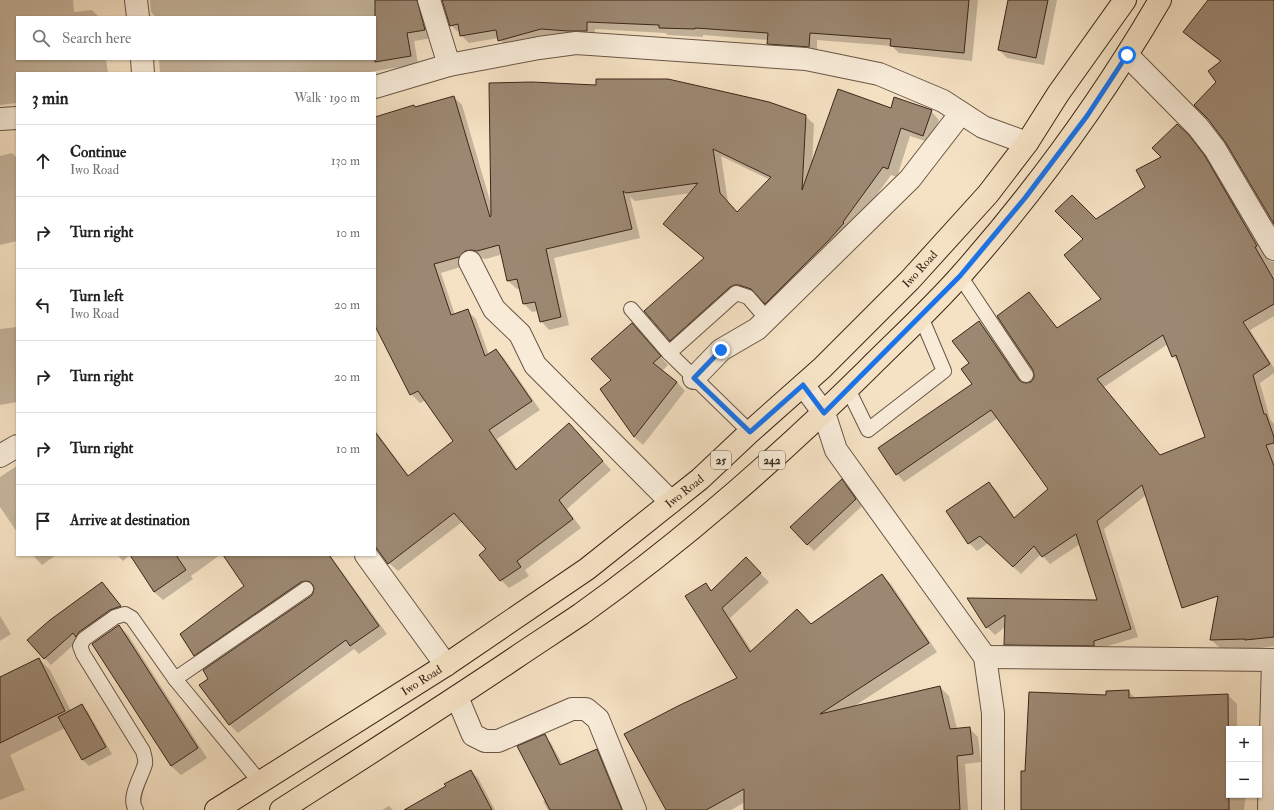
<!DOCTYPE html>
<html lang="en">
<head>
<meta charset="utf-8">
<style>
  :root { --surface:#fff; --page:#f6f6f6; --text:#222; --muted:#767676; --line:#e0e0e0 }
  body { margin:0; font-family:"IM FELL Double Pica",serif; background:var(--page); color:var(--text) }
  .controls { position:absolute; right:12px; bottom:12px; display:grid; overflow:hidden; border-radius:0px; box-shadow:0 1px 3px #0004 }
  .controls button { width:36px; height:36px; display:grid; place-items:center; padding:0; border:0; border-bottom:1px solid var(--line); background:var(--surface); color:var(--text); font:20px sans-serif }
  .stop { position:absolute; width:12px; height:12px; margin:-9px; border:3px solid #1a73e8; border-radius:50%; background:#fff }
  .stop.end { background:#1a73e8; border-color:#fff; box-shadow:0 1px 4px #0008 }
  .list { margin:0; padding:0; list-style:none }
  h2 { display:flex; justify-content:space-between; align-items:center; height:52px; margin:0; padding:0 16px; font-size:17px }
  h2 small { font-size:13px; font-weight:400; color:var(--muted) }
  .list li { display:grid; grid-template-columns:26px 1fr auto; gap:12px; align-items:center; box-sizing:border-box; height:72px; padding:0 16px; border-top:1px solid var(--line) }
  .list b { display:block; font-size:15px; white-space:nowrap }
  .list p { margin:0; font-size:13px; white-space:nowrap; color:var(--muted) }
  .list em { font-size:13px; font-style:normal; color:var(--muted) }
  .icon { flex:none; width:22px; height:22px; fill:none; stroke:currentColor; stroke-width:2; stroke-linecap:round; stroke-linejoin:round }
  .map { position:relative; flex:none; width:1274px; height:810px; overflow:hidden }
  .search { position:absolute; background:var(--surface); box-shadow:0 1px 3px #0004; left:16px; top:16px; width:360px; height:44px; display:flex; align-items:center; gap:10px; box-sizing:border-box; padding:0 14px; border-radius:0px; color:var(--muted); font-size:15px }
  .panel { position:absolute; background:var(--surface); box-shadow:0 1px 3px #0004; left:16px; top:72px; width:360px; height:484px; border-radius:0px }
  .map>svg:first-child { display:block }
</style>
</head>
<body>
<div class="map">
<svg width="1274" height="810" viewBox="0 0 1274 810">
  <rect width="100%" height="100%" fill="#f5e2c4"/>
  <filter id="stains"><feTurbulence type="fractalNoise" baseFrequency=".005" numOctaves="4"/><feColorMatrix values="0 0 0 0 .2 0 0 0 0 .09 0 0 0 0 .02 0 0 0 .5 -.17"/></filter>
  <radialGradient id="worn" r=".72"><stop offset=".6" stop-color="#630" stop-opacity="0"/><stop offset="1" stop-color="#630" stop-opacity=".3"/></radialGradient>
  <!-- shadow -->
  <g fill="#0003" fill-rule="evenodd">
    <polygon points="0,0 73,0 74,12 92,10 99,17 17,17 17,59 106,59 108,73 17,73 17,103 0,105"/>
    <polygon points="150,0 427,0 432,38 414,41 418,64 364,73 160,73 159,59 375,59 375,17 156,17 151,12"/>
    <polygon points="443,0 978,0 972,61 899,53 892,46 817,40 817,54 776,51 768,43 768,40 703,35 703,37 668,35 665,33 595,29 594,39 507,48 499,38 469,43 461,35 461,33 459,33 451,25"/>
    <polygon points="1009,0 1057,0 1044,65 1007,58 999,50"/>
    <polygon points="1209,0 1274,0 1274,222 1218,82 1221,62 1191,39 1184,32"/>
    <path d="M454,97L462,105L491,204L805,116L814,124L812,165L891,109L931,111L939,120L931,143L910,136L897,177L891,175L851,231L774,311L760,297L748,293H743L679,349L671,340L705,259L673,232L664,224L691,193L635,201L630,197L640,238L554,258L569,325L549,330L541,321L538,311L532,312L524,304L521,288L517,289L508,281L503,254L486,259L480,258L473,259L467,265L441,273L455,315L467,310L476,319L489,355L496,350L504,358L540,410L497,439L518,470L578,433L611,470L567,509L581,528L525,570L529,576L509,588L501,580L487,549L462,522L398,571L389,563L375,545V430L409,476L454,441L426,400L420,403L411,394L375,319V118L414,106L416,108ZM721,156L770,180L738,213L728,202Z"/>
    <path d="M1177,125L1196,144L1212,165L1269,261L1274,262V316L1250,330L1274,368V373L1260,383L1270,419L1274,424V557L1146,495L1104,529L1138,637L1101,648L1012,652L1005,644V627L995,635L987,627L969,599L1098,601L1080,544L1050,564L1041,554L1021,574L988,543L977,551L969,543L989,483L997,491L1015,518L1049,489L998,418L904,482L897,474L973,384L970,364L979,322L986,330L1023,384L1032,383L1035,379L1029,294L1036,301L1058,329L1102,299L1085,239L1096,220L1146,188L1162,158ZM1168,344L1173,356L1179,363L1206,438L1160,456L1104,387Z"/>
    <polygon points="12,153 17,158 17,241 0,245 0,156"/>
    <polygon points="17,327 17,402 0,405 0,329"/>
    <polygon points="640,333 668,365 662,371 677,382 685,391 643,445 634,437 602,389 612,380"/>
    <polygon points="17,466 17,532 0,507 0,477"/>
    <polygon points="842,481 848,487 862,506 814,551 791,527"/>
    <polygon points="33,555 56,555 42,565"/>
    <polygon points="117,555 130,555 123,561"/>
    <polygon points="131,555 220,555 191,576 193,579 163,600 154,592"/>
    <polygon points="224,555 330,555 387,634 359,654 354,649 238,733 230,725 200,685 311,597 316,588 310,590 203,664 194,655 245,586"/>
    <polygon points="755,568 769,582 730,618 752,651 811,625 882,575 891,584 937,652 853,707 940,687 949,696 957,729 969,728 978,737 981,762 965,764 968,810 745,810 745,802 731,810 667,810 739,679 705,584 712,591"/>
    <polygon points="102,583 108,589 126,613 80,639 51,665 28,640"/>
    <polygon points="1274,585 1274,648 1273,646 1254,649 1253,648 1220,648 1211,640 1220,591"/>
    <polygon points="0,616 11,634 0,641"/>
    <polygon points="119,626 128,635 207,758 181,775 171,766 93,644"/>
    <polygon points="39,659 50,670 71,711 82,705 88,712 112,754 89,766 83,760 65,728 10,755 25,790 0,800 0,678"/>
    <polygon points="1128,691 1136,699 1228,695 1237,704 1237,729 1229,729 1229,795 1246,795 1244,810 1022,810 1026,772 1108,696"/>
    <polygon points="544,736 551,743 563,765 597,750 604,757 625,810 548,810 543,801 546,800"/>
    <polygon points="471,771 478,778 495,810 406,810"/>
    <polygon points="389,806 393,810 382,810"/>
  </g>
  <!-- building -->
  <g fill="#9c8872" stroke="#3b2619" fill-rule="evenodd">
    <polygon points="375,0 417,0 425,30 407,33 411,56 375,62"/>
    <polygon points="442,0 969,0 964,53 890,46 891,39 810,33 809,47 767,44 768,33 695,28 695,29 659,28 659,25 587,22 587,31 568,31 541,29 498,41 496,30 460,36 458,24 450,26"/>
    <polygon points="1008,0 1048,0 1036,58 998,50"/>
    <polygon points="1208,0 1274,0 1274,224 1226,143 1208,119 1194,105 1216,82 1208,71 1221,61 1183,32"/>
    <path d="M596,79H668L769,102L806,115L802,190L838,89L891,108L894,97L932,110L923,136L901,128L888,169L883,167L843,222L844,223L829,240L765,304L751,289L739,285H734L730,287L670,341L644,311L704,258L663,224L698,183L626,193L623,191L632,229L546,249L561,317L540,322L535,302L523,304L517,279L507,281L499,245L477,251L471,250L465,251L459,257L434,264L451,315L468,309L485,356L496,349L532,401L489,430L516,470L569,423L603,461L559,500L573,519L517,561L521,567L500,581L479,555L486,549L454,513L388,564L375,546V432L408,476L453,441L418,391L410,395L375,326V117L414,105L415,107L454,96L490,217L491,216L489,83L532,82L596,85ZM713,149L771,177L737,212L720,193Z"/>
    <path d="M1177,124L1189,135L1205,156L1257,246L1255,247L1274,280V304L1243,322L1270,364L1253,375L1264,414H1266L1274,437V443L1266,445L1274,466V637L1245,640V639L1210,640L1218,596L1182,608L1142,485L1097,521L1131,629L1094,641V646L1004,645L1005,615L986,628L967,598L1097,600L1076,534L1042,557L1034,546L1013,567L980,536L968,544L946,511L989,482L1014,518L1048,489L991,410L896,475L878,448L972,384L961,369L969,363L952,341L979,321L1019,380L1022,382L1026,383L1031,382L1034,378V375L1033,370L997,316L1029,292L1057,328L1101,299L1064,255L1083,239L1055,211L1072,195L1096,219L1145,187L1136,170L1161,157L1152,148ZM1163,335L1172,357L1176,355L1205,437L1160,455L1097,379Z"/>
    <polygon points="632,323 661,356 653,363 677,382 634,437 600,389 611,380 591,359"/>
    <polygon points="842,479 856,499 807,545 790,527"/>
    <polygon points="130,555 176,555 186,570 154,592"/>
    <polygon points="223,555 329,555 379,626 350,646 346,640 229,725 199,685 208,679 203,670 311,596 313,593 314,589 313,585 310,582 306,581 301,582 194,656 180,634 244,586"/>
    <polygon points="746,557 761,573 722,608 750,652 797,609 811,624 882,574 929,643 820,714 940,686 950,729 970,727 973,754 957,756 960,810 744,810 744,789 706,810 666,810 624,734 678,706 737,678 685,596 706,583 711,591"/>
    <polygon points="102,582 121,606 110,610 79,632 76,637 73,633 44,659 27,640 50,620"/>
    <polygon points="119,625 198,748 171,766 92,644"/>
    <polygon points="39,658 65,711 0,743 0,677"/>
    <polygon points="1129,690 1129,698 1228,694 1229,810 1021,810 1021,771 1025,771 1029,692 1106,695 1106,691"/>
    <polygon points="82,704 106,747 82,760 58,717"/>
    <polygon points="545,734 560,765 597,749 622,810 550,810 517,746"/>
    <polygon points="471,770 492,810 404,810 446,786 444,784"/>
  </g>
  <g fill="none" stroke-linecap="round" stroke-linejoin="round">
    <defs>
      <g id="lane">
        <polyline points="960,276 1026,375"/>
        <polyline points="631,309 669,353 750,432"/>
        <polyline points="669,353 736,293 748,297 767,319"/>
        <polyline points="848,389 868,430 944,371 921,317"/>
        <polyline points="175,679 306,589"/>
        <path d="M136,810C127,798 142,776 145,764C146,760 144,755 143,751L83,654L80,646L84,639L115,617L125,614L132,618L175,679L260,782"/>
      </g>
      <g id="street">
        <polyline points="136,0 138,17"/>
        <polyline points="429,0 449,65"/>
        <polyline points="1127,55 1198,127 1215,149 1274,249"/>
        <polyline points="142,59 143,73"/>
        <polyline points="375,87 449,65 539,48 576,43 806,59 879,74 943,101 983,127 1027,143"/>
        <polyline points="0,119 17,118"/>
        <polyline points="470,262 494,309 520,334 535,365 671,502"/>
        <polyline points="694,378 721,350 757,329 910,179 961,113"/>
        <polyline points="803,385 824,413 836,450 985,657 993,713 993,810"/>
        <polyline points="0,456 17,446"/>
        <polyline points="366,555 446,665"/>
        <polyline points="985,657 1274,660"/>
        <polyline points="457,697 473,735 485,741 498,741 572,709 586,709 598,719 635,810"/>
        <polyline points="1269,810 1273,660"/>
      </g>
      <g id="primary">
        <path id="s1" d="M216,810L446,665L587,569L700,479L750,432L822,368L910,280L988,194L1027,143L1058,94L1125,0"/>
        <path d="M281,810C359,760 438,710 515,658C537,643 559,629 581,614C683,541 778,458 867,370C898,339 932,308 961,275C1036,190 1103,98 1160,0"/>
      </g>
    </defs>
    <!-- lane casing -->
    <use href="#lane" stroke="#6a5544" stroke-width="16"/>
    <!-- street casing -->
    <use href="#street" stroke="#6a5544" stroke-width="24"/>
    <!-- primary casing -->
    <use href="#primary" stroke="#3b2619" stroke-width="24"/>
    <!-- lane -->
    <use href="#lane" stroke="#f8ecd9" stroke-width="14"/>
    <!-- street -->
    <use href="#street" stroke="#f8ecd9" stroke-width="22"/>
    <!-- primary -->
    <use href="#primary" stroke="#f5e2c4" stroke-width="22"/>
  </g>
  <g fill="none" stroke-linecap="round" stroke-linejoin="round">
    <!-- route -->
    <polyline stroke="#1a73e8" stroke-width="5" points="721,350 694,378 750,432 803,385 824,413 960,276 1025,198 1087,116 1127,55"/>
  </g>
  <g text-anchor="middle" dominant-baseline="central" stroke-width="3.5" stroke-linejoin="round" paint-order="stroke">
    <!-- shield labels -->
    <g fill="#f8ecd9" stroke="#746153" stroke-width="1">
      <rect x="711" y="451" width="20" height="18" rx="3"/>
      <rect x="759" y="451" width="26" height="18" rx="3"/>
    </g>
    <g font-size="11" font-weight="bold" fill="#3b2619">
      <text x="721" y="460">25</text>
      <text x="772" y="460">242</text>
    </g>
    <!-- street labels -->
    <g font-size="12" fill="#3b2619" stroke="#f8ecd9">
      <text stroke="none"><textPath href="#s1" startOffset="891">Iwo Road</textPath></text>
      <text stroke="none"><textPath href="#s1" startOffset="567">Iwo Road</textPath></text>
      <text stroke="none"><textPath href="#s1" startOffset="243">Iwo Road</textPath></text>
    </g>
  </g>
  <rect width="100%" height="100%" filter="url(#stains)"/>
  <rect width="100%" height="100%" fill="url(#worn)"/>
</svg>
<div class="controls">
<button>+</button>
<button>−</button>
</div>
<div class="stop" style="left:1127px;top:55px"></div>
<div class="stop end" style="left:721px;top:350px"></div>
<div class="search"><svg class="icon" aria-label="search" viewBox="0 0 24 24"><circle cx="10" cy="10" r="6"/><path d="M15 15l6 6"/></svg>Search here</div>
<section class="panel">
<h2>3 min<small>Walk · 190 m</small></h2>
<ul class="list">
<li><svg class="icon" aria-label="ahead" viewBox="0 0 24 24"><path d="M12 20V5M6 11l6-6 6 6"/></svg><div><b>Continue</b><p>Iwo Road</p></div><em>130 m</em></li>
<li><svg class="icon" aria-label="right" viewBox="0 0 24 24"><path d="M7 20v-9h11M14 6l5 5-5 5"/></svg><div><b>Turn right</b></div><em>10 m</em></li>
<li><svg class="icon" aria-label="left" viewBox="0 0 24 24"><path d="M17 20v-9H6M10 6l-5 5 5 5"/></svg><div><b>Turn left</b><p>Iwo Road</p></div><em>20 m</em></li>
<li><svg class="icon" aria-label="right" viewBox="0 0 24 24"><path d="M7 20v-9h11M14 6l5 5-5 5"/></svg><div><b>Turn right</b></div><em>20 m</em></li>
<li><svg class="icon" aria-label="right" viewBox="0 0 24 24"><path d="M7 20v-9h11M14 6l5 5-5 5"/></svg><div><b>Turn right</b></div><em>10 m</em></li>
<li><svg class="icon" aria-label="arrive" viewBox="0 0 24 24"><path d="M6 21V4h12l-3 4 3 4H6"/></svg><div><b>Arrive at destination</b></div></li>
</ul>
</section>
</div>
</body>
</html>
